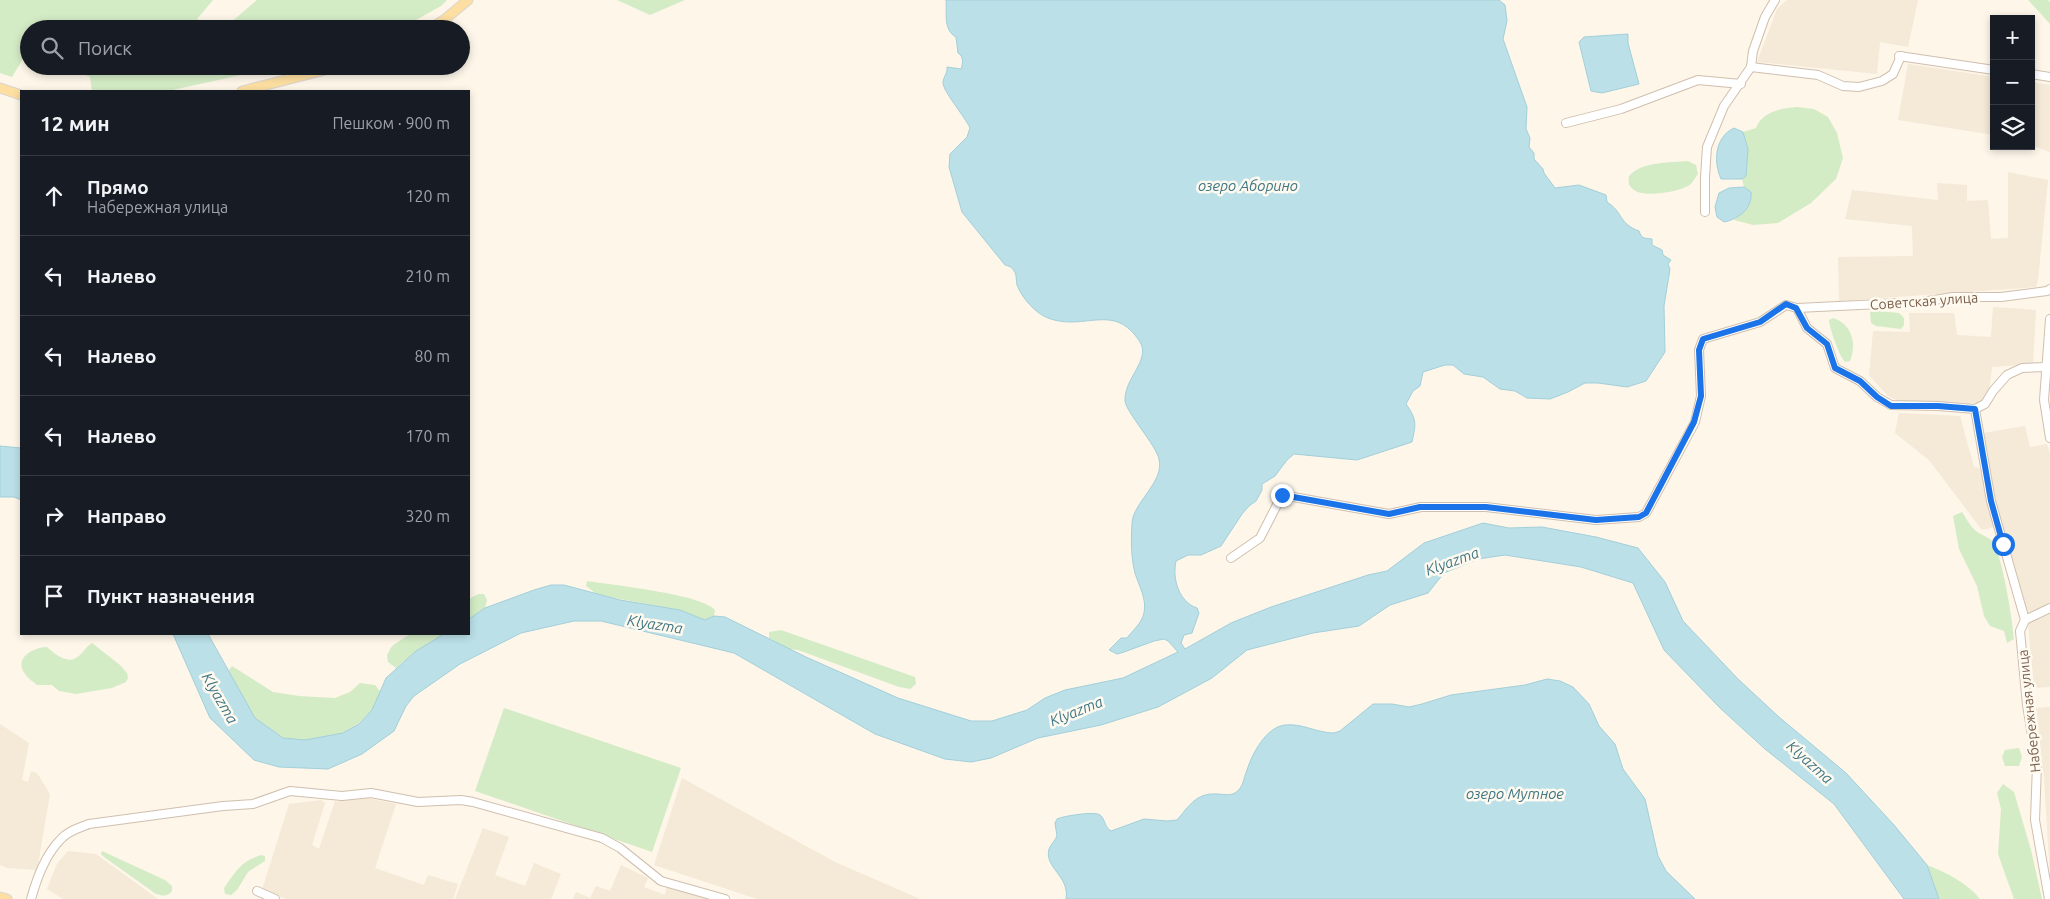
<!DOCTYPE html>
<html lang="ru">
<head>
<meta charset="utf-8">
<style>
  :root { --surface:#171b24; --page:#242831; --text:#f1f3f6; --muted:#9ea1a6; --line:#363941 }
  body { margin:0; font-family:Ubuntu,sans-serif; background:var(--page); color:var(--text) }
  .controls { position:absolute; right:15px; top:15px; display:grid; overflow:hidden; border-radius:0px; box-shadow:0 2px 8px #0003 }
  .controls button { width:45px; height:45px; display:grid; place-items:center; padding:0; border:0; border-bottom:1px solid var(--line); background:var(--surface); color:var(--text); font:25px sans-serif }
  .stop { position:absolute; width:15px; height:15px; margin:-11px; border:4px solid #1a73e8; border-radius:50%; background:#fff }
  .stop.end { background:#1a73e8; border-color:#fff; box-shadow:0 1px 5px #0008 }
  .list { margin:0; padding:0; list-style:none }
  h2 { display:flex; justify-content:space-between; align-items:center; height:65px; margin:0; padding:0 20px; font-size:21px }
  h2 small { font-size:16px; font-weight:400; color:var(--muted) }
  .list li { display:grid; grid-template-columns:32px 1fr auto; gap:15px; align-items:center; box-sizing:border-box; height:80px; padding:0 20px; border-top:1px solid var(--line) }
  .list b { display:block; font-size:19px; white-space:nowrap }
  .list p { margin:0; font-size:16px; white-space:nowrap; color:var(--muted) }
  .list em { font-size:16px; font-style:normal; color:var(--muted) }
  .icon { flex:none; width:28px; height:28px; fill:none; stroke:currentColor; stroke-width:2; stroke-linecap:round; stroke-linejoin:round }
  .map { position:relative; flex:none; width:2050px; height:899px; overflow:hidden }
  .search { position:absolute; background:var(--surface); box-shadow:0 2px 8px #0003; left:20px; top:20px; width:450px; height:55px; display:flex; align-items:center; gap:12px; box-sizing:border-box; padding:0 18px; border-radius:28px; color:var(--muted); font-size:19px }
  .panel { position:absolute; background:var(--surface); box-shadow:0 2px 8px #0003; left:20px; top:90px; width:450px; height:545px; border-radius:0px }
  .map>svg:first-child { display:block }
</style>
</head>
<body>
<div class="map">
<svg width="2050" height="899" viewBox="0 0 2050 899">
  <rect width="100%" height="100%" fill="#fdf6e9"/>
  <!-- residential -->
  <g fill="#f5e9d7">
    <polygon points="1787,0 1918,0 1908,47 1880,42 1877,74 1757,62 1777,9"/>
    <polygon points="1908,64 1994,77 1994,135 1898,120"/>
    <polygon points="2031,82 2050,85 2050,152 2031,145"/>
    <polygon points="2008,172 2048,180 2038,280 2036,287 1839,301 1838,257 1913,256 1912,226 1845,219 1852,190 1938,200 1937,183 1967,185 1967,201 1988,200 1991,239 2008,238"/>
    <polygon points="1993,307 2036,310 2033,364 1992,367 1989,392 1980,403 1898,401 1888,396 1869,375 1873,331 1910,332 1909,313 1954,313 1957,335 1991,337"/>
    <polygon points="1899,413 1960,416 1974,467 1980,468 1994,527 1982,530 1929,460 1895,433"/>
    <polygon points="2025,426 2030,447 2047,444 2050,454 2050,604 2028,614 1997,507 1983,433"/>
    <polygon points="2050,612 2050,687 2034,688 2028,624"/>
    <polygon points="2050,707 2050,877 2044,778 2036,708"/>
    <polygon points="0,724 29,743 22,780 28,782 31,771 37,773 50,794 37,870 7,868 0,865"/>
    <polygon points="682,778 835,862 920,899 757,899 654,865"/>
    <polygon points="363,797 396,804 375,868 424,885 428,875 458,884 453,899 286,899 262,890 289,804 321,800 325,803 312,845 319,849 335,801 339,802 340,799"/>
    <polygon points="483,828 509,837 495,875 525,886 534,863 561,874 551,899 455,899"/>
    <polygon points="68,851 96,854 158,899 63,899 47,889 57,864"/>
    <polygon points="621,865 648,878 644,887 665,895 667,885 716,899 573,899 576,892 590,898 596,886 610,891"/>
  </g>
  <!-- green -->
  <g fill="#d4ecc6">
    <polygon points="0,0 213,0 197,19 216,29 29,29 29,49 12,77 0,73"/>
    <polygon points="257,0 447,0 441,6 400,29 223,29"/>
    <polygon points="617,0 685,0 650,15"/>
    <polygon points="2028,0 2048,0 2050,2 2050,24"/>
    <polygon points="66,66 283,66 168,91 92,91 90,77"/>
    <path d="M1797,107L1814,109L1828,117L1837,133L1843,158L1836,179L1811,203L1778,223L1753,225L1734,220C1744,212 1753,206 1751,192L1744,187L1742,179L1746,176L1748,149L1743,132L1756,128C1762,112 1781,108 1797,107Z"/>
    <path d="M1688,161L1696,165L1698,174C1695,178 1692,184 1688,186C1677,192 1635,201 1629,184C1628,181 1629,178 1629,176C1642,161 1670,163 1688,161Z"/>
    <polygon points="1878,311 1899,313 1904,318 1904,325 1901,329 1876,326 1871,323 1870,312"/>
    <path d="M1833,318C1852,324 1857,344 1850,361L1845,362C1840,358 1829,327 1829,320Z"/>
    <path d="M1962,512C1966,518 1970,526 1976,531C1981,535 1987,536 1992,541C2002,553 2013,622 2014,639L2007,643L2004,631L1990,626L1984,616L1977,586L1959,549L1953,516Z"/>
    <path d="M587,581C612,585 701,594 715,610L714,616L706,620L680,610L598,595L586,586Z"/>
    <polygon points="478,594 484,594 487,600 485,608 469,619 469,599"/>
    <polygon points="781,630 915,677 916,684 910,689 899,687 798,650 789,649 769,638 769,632"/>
    <polygon points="410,634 444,634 416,651 396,668 388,662 387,655 392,646"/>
    <path d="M92,643L120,665L127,673L128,678L126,682L112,688L76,694L59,691L52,685H37C33,682 28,678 25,674C13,658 34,647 47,647C56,655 69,666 80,655C85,650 87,646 92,643Z"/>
    <polygon points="232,666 273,692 299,696 335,698 350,692 360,683 375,685 380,691 372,710 359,723 343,733 305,740 283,738 255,718 228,671"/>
    <polygon points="504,708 681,768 652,852 475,791"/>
    <polygon points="2019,748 2022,757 2019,766 2005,766 2002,757 2005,750"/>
    <polygon points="2003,784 2014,792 2031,850 2042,899 2014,899 1998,854 2001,809 1997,793"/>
    <path d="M102,851L165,880L172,886V891C167,897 163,896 156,894L104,857L101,854Z"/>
    <path d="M261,855L265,856V861L248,872L237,890L231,895L225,894L224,888C236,871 241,861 261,855Z"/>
    <path d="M1927,865C1947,873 1966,882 1980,899H1939Z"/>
  </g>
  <!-- water -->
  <g fill="#bce0e8" stroke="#a2cfda">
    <path d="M946,0H1499L1505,5L1507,21L1503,39L1527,107L1526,129L1530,138L1529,147L1534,153V159L1543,169L1544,173L1555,188L1579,185L1606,195L1607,202C1623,212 1619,224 1639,231C1642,239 1644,238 1652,239V245L1662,250L1663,255L1671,260L1668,264L1670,269L1664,306L1665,352L1646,381L1627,387L1598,383H1585L1568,392L1550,399L1527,398L1515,391L1500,389L1483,377L1464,374L1453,365H1445L1423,372L1420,386L1413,391L1406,404C1417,420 1416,423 1412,442L1357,460L1294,454L1287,460L1275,476L1262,484V490L1256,501L1249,506L1242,514L1221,546L1201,555H1188L1176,561C1172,579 1179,602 1197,608L1199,613L1192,633L1184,635L1181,643L1185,649L1231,623L1271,607L1368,575L1387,571L1424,543L1483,523L1509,528L1542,527L1596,537L1638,548L1665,582L1683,621L1738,679L1779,717L1846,773L1894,825L1927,865L1939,899H1904L1834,804L1765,749L1720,708L1664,650L1633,583L1581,567L1505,555L1478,559L1444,573L1428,593L1390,605L1359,626L1313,633L1247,650L1212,678L1158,707L1101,725L1038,738L991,758L971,762L945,759L875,734L734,653L601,621H574L521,633L460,664L414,696L406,706L394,731L362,754L328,769L279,767L254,760L210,718L173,634H208L255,718L283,738L305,740L343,733L359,724L372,710L386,678L416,651L444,634H469V619L485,608L534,590L551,585H564L620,600L680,610L705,620L714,616L725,617L806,657L898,698L971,721H992L1027,710L1045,698L1065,690L1123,678L1178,652L1168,641L1164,639L1154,641L1124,652L1117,654L1109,650L1121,638H1127C1133,630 1142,623 1144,613C1147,599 1139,586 1135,573C1131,558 1131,539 1132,524C1132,503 1165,482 1159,459C1156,445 1126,412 1125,401C1124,378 1151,360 1140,342C1114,301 1085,332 1048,318C1035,313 1022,298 1017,285C1016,281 1017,275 1014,271C1012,267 1009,266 1005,265L962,212L949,167L950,154L967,137L970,128C965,117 943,91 943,83C943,77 948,73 947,67L961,69C963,63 964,57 958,53L956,37C943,30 947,13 946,0Z"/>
    <polygon points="1628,34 1628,43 1639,84 1602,93 1591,91 1579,42 1584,37"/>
    <path d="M1734,128L1743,132L1748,149L1746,176L1742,179H1721C1713,161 1715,137 1734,128Z"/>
    <path d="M1744,187L1751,192C1753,208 1739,219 1724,222L1717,217L1715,207L1719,193L1729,188Z"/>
    <polygon points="0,446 21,448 21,500 14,497 0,497"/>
    <path d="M1547,679L1560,681L1573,687L1589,704L1599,726L1615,744L1623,769L1645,799L1658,856L1666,871L1695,899H1066C1070,876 1044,868 1049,849C1051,844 1055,841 1057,836L1055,823L1057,819C1063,816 1095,811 1100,815C1106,820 1104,827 1111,831L1144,819L1167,821L1177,820C1189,806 1196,793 1216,794C1222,794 1230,796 1235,793C1244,787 1243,779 1247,770C1252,754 1266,727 1285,725C1302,723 1317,733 1334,733L1340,731L1373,704H1392L1409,707L1422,704L1451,695L1525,685Z"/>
  </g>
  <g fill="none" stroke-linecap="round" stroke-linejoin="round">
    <defs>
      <g id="minor">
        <polyline points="1899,56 1994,70"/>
        <polyline points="1751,67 1818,75 1843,86 1859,87 1882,81 1893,74 1901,56"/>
        <polyline points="2031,74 2050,77"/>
        <polyline points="1566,123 1621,109 1698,80 1741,84"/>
        <polyline points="1705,212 1705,177 1707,147 1724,106 1751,67 1753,51 1765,17 1775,0"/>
        <polyline points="1797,308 1922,302 1953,297 2001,297 2047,291 2050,289"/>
        <polyline points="2050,319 2044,400 2050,438"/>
        <polyline points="1975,409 1991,501 2025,620 2020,631 2027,705 2037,765 2035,820 2049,899"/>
        <polyline points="1231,558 1260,538 1282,495 1389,514 1421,507 1486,507 1596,520 1639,517 1646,513 1695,422 1701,396 1699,350 1703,339 1760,322 1786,305 1797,308 1807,328 1827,344 1835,368 1860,381 1877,397 1891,405 1938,406 1975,409 1985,404 1993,391 2007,375 2022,368 2046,367"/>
        <polyline points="2025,620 2050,608"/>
        <polyline points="257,891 275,899"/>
        <path d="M31,899C37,878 45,855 61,839C68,831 79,828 89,824L223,806L253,804L290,791L342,796L371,793L418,802L461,800L473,802L602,838L620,848L661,881L725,899"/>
      </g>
      <g id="major">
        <polyline points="429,29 444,20 468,0"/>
        <polyline points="0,88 21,95"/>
        <polyline points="242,91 341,66"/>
        <polyline points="0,897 7,899"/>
      </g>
    </defs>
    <!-- minor casing -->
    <use href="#minor" stroke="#d0bfae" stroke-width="10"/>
    <!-- major casing -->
    <use href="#major" stroke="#dcd5d0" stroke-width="11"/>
    <!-- minor -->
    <use href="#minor" stroke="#fff" stroke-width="8"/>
    <!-- major -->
    <use href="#major" stroke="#fddfa1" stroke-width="9"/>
  </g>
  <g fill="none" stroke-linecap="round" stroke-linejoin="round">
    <!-- route -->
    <polyline stroke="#1a73e8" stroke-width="6" points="1282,495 1389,514 1420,507 1486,507 1596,520 1639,517 1646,513 1694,422 1701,396 1699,350 1703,339 1760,322 1786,304 1796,308 1807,328 1827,344 1835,368 1860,381 1877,397 1891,406 1938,406 1975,409 1991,501 2003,544"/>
  </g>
  <g text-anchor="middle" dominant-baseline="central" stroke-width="5" stroke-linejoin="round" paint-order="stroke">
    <!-- street labels -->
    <g font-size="14" fill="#795e4b" stroke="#fffaf0">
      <text transform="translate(1924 301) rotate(-4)">Советская улица</text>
      <text transform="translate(2029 711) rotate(-96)">Набережная улица</text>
    </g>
    <!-- water labels -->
    <g font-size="15" font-style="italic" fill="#407786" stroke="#fffaf0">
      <text x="1248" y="185">озеро Аборино</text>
      <text transform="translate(1452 561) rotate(-20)">Klyazma</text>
      <text transform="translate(655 624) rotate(9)">Klyazma</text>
      <text transform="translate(220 698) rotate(60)">Klyazma</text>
      <text transform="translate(1076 711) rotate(-22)">Klyazma</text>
      <text transform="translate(1810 762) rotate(42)">Klyazma</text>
      <text x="1515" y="793">озеро Мутное</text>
    </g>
  </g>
</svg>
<div class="controls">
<button>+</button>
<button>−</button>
<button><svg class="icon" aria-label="layers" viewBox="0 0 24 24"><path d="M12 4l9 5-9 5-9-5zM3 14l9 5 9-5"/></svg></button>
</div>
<div class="stop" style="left:2003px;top:544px"></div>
<div class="stop end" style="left:1282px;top:495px"></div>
<div class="search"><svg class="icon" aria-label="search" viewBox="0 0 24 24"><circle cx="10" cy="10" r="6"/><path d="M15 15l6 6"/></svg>Поиск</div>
<section class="panel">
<h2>12 мин<small>Пешком · 900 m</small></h2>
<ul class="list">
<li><svg class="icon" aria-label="ahead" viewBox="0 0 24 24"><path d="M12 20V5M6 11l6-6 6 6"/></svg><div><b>Прямо</b><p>Набережная улица</p></div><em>120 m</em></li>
<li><svg class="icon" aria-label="left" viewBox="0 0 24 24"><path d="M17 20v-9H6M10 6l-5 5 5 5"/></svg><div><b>Налево</b></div><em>210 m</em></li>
<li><svg class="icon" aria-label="left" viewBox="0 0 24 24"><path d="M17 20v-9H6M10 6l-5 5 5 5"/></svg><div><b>Налево</b></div><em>80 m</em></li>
<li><svg class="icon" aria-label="left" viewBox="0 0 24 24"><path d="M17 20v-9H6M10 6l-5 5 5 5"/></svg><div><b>Налево</b></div><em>170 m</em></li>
<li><svg class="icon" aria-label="right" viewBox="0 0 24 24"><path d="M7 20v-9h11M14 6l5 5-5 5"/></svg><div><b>Направо</b></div><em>320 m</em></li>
<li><svg class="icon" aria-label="arrive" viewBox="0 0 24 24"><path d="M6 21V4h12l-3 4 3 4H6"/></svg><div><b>Пункт назначения</b></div></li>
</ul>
</section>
</div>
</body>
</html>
